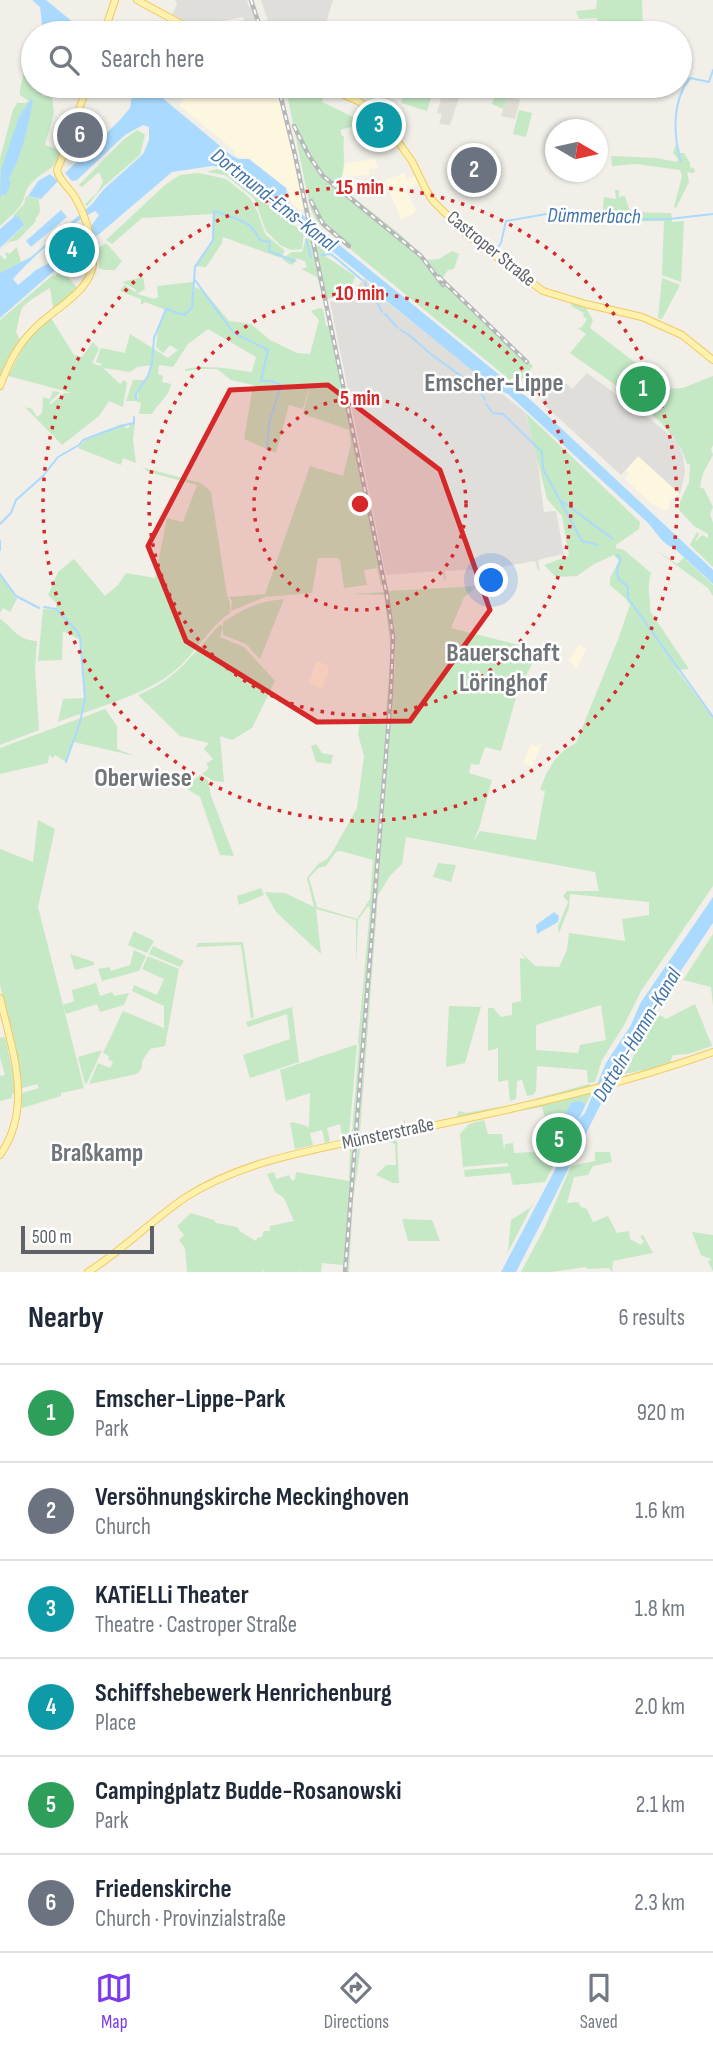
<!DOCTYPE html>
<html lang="en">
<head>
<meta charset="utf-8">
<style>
  :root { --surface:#fff; --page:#f2f2f3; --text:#1f2937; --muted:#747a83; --line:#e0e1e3; --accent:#7c3aed }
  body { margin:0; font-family:"Sofia Sans Condensed",sans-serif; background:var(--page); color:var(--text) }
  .compass { position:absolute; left:545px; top:119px; width:63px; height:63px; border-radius:50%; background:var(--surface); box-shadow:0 2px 5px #0004; rotate:99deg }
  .scale { position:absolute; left:21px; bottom:18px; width:133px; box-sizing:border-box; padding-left:7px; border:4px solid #5f6368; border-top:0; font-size:19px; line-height:24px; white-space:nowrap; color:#5f6368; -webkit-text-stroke:5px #fff; paint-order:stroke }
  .you { position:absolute; left:492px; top:581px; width:24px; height:24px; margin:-18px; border:5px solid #fff; border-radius:50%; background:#1a73e8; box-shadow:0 0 0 10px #1a73e833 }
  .badge { display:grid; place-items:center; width:46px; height:46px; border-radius:50%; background:var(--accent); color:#fff; font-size:23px; font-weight:700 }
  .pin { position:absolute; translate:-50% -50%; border:4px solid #fff; box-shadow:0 2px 7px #0006 }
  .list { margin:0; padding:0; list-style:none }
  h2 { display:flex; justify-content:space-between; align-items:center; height:91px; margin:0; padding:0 28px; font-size:30px }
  h2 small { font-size:23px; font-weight:400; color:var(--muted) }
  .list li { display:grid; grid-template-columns:46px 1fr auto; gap:21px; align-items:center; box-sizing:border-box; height:98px; padding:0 28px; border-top:2px solid var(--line) }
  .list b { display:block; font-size:26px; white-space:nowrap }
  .list p { margin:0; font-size:23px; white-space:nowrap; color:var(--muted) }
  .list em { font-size:23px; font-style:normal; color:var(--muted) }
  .icon { flex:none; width:38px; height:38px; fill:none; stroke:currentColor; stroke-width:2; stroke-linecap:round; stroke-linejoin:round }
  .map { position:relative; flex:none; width:713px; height:1272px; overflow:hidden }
  .search { position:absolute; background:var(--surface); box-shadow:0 2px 5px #0004; left:21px; right:21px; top:21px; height:77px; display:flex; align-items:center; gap:18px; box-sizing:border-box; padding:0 24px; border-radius:38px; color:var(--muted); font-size:26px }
  .sheet { height:679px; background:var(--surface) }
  nav { display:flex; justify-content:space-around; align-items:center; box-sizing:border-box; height:98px; border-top:2px solid var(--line); background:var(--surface); font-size:19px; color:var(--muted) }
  nav a { display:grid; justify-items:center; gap:4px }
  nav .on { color:var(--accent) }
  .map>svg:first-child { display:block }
</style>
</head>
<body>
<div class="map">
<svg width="713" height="1272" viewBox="0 0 713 1272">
  <rect width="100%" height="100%" fill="#f1efe8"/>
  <!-- commercial -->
  <g fill="#fef7e0">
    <polygon points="183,86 266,86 279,99 305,209 300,210 291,203 287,188 249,158 239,157 234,154 235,151 179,105 185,97 186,88"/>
    <polygon points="375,159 378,168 369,169 369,175 343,177 345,163"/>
    <polygon points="405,173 407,179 416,176 420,184 405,190 416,209 414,214 401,219 385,180"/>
    <polygon points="638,456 680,494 670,500 669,508 665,511 652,504 625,479 629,474 626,471"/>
    <polygon points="578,645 586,649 576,670 574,665 569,661"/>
    <polygon points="316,661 327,665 329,669 323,688 309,684"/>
    <polygon points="542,742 532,767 523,763 531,744 537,746"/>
  </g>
  <!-- industrial -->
  <g fill="#e0deda">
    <polygon points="175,0 247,0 249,7 252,6 260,33 247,33 243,17 218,22 206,21 192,26 172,14 177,5"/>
    <polygon points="261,0 333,0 323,33 272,33"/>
    <polygon points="365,278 378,295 525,412 536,449 544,512 556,511 564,554 541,559 538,561 540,571 538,571 535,561 496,568 445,571 446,580 444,581 442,572 437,571 386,575 330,302 338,301 352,285 356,288"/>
    <polygon points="587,373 659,426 677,442 683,456 685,473 680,494 638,456 621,475 541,402 561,379 572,389"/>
  </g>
  <!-- education -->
  <g fill="#e1ded6">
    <polygon points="444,86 463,86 450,125 439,124 442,114 437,113"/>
    <polygon points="508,96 520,100 515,119 501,116"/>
  </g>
  <!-- green -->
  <g fill="#c5e8c5" fill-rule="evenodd">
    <polygon points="597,0 642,0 643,33 558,33 557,27 571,24 572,31 597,30 597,18 579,19 576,11 596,9"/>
    <path d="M33,67V86H45L42,95L52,97L54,113L45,145L63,151C55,172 41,170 29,186C24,192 25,200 20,206C14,214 6,220 0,226V159L13,110L17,103H25L29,101L20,95C19,85 25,78 23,68Z"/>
    <polygon points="406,86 433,92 427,111 401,103"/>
    <polygon points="484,86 515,86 512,97 508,96 503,109 492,104 497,91"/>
    <path d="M286,89L325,91L322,102L357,119L355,126L340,130L342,136H344C342,153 348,170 337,184L401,235L427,260L439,259L452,251L459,254L454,269L448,270L442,279L533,366L519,384L512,378L510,380L316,221L310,207Z"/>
    <polygon points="519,110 532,113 526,137 513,134"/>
    <polygon points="137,130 145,135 140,155 103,187 87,206 85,204 97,193 103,182 99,172 82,187 79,185 122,141"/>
    <polygon points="676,144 679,153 684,153 690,163 690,167 695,169 694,173 687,172 689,182 676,208 674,207 682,176 680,170 637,164 612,166 611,156 656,158 677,162 678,159 673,153"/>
    <polygon points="217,169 224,171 304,233 302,249 291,250 280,245 266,231 254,198 225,175 207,172"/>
    <polygon points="199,173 226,179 250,198 258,213 265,234 285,251 281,258 223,237 222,243 206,267 194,266 212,241 213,214 142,218 112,244 106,240 165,185 180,175"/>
    <polygon points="615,190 619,190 619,198 621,196 625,196 630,212 671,213 672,222 684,221 681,282 662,275 664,221 569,222 556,217 602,216 604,197 616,199"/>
    <path d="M26,196L39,199C38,207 44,210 35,219L36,221L18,240L9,242L0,250L24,225L16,216L12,217L24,204Z"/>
    <polygon points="311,236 324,300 317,277 301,269 307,267 305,261 295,258 297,261 291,265 282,259 292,252 302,252 306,238"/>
    <path d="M314,239L324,249L325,256L355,276C352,291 340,295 327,299Z"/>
    <polygon points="106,243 122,261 115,270 103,270 99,268 99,248"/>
    <polygon points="17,247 21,262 0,273 0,255 5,260 7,257 5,254 7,252 9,254"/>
    <path d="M63,264L68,265V277L78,289L77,291L48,314L53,307L50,288C43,292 24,304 22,308C19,315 18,324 16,332L20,340L0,382V320L53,275L55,277Z"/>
    <path d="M143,277L145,289L137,294L154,299L158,297L157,286L193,282L192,306L195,287L204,291L229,321L251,324L270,340L297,353L310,354L319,320L311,311L319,308L323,309L326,326H329L383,584L381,585L377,568L364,570L367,585L344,588L340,560L337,558H318L312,593L265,597L231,611L232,601L229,597L265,594L310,466L343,476L351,444L349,430L303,414L313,374L303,409L289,405L276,453L244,439L253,385L231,380L217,369H198L185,371V369C208,364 229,369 252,372L256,357L208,329L188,344L173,367L159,365L158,374L163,376L162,382L171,384C169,397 158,403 152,414H139L141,403L137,402C137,388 148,378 152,365L137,367L130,372L103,368L120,384L124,380L127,383L123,407L109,401L99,416L62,445L25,407L32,409L37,417L42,413L43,397L50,399L53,391L60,392L49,403L51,404L64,393H72L8,376L26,342L51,318L74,355L82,357L93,342L99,349L92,363L100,366L102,364L96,362L101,348L125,353L130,334L168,358L178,350L170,345L163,353L156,347L158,329L166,310L145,302L141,305V299L120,291L124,285L137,293L135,289L122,282Z"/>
    <polygon points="662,278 680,285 662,319 658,318"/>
    <path d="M572,303L585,307L593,320L590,328L641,367L646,361L653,367L649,374L665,389L683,388L713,376V445L711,449L713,455L703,473L700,487L704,489L713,507L710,514L713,523V567L690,545L697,532L699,534L695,542L702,535L708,538V534L694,526L679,510L680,502L689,482L690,464H687C677,421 605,379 570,353L586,334L578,328L582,327L587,319L583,316L584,313L571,306Z"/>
    <polygon points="133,380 144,380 137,392 135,401 126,401"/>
    <path d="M526,413L640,522L639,529L616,545V548L624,550L651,573C646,591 651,595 650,611L689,669L677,670L713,718V886L641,991L623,1027L602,1060L595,1082L588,1083L587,1070L537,1066L536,1091L533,1095L527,1096L522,1080L517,1081L516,1099L510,1101L508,1080L498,1082V1048L488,1051V1008H493L501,1017L512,1015V1003L521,1001L520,958L526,959L519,950L535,966L559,967L567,950L569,933L625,941L622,919L649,915V902L570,894L569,908L559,933L558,927L568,902L563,896L567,891H599L595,872L406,837L402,864L390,876L378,895L360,1132L364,1135L402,1126L405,1119V1127L358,1138L395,665L394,627L388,591L478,586L464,597L451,628L539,650L517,694L501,751L485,747L479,765L471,764L469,773L492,780L479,828L473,842L480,831L536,840L545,791L540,790C547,769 556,753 576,743L619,637L630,605L625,598L610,585V578L619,561L614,555L594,564L577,576L556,577L544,565L569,556L562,516L547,499ZM601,1005L606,1040L580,1045L578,1053L536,1050V1025Z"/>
    <polygon points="125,424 125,428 129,428 130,424 135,424 133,440 136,463 123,458 121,465 78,448 84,441"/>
    <path d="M139,462L145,468L201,483L211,492L227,595L230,603V613C207,629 195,655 173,672C145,695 92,709 58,722L63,699L85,698L80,640L63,631L62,660L38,661L43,609L56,610L64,617L56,609V603L48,595L58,572L74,559L105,596L118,585L126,573L155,578L167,518L183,522L197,485L148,472Z"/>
    <polygon points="654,549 677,564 684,558 713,585 713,596 708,588"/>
    <polygon points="0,575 17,599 10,612 3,608 0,613"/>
    <path d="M385,592L390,627L392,664L354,1139L350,1140L352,1131L359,1045L358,1042L370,909L368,906L358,920L356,965V920L316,909L321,954L276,912L265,892L285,893L314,907L307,878L318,864L327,859L333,851L357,808L364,756L358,734L362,712L385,724L391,651L384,595L352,594ZM341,851L373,860L370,899L357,919L317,907L309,878L318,868L326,866L336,852Z"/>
    <path d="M284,599L260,659L246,644L223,635V622C243,609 260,601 284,599Z"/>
    <path d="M0,619C14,628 16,640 37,641L35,669L39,730L0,745Z"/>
    <path d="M221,624L223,627L220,637L244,647L275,681L252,728L232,740L220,736L224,782L214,781L202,774L209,768L206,764L213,759L204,749L209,743L180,736L138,695C180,678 191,654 221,624Z"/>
    <polygon points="105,709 117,726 117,749 135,756 74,742 66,762 55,755 53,758 49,755 48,763 0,774 0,748"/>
    <polygon points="316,744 322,753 333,755 331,764 316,762 311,746"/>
    <polygon points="182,772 188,780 192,781 200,775 208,780 211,796 234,856 220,855 200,797 173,780"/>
    <polygon points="38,820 55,829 38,907 84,1088 61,1093 61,1096 22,1108 22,1093 39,1088 37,1084 22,1088 0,984 0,849 33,862"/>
    <polygon points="438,863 456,865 451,882 433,877"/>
    <polygon points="261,888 264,895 239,905 237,896"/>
    <polygon points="134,931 154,941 147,953 128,945"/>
    <polygon points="713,934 713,1006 711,987 683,980"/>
    <polygon points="243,942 254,1017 251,1019 241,945 196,947 198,943"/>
    <polygon points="153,946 184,961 180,967 149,954"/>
    <polygon points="134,950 146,956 139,971 102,981 98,969 109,967 111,971 130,965"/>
    <polygon points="70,954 94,962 94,965 75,970"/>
    <polygon points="148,956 179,969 165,1046 150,1049 142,1061 142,1068 137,1074 89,1084 98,1063 110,1068 113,1062 108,1059 109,1056 103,1053 123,1011 164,1028 164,1006 132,991 134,985 157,995 164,979 142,969"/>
    <polygon points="96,983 100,996 112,992 114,996 129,993 124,1005 100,1012 97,1004 66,1014 63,1005 74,1001 72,990"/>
    <path d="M695,1004L712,1046L688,1054L673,1055L669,1065L618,1080V1078L650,1069L624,1074C632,1063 635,1048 645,1039H648L643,1035L646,1031L644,1029L658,1014L666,1019Z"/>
    <polygon points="449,1006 481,1007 465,1063 446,1067"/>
    <polygon points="292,1007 299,1062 250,1078 243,1055 290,1039 287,1014 248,1027 246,1022"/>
    <polygon points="5,1037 17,1093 12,1094 12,1098 0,1101 0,1076 5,1075 0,1057 0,1038"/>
    <polygon points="355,1045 357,1046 349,1135 339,1139 342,1136 340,1124 327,1128 330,1141 325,1143 322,1130 310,1133 313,1145 295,1149 290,1123 293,1122 309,1127 310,1093 286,1101 280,1070"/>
    <polygon points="102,1050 87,1083 85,1084 78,1057"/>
    <polygon points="589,1084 592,1086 459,1117 457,1115 459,1111 466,1113 516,1104"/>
    <polygon points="589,1092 591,1095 586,1104 580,1101 564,1117 576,1123 545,1182 513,1185 510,1173 465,1177 464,1170 509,1166 507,1163 463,1167 460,1134 469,1124 484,1120 488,1134 502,1134 504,1150 505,1144 513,1143 514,1153 532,1152 554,1154 542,1107 505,1113"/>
    <polygon points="442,1125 442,1127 376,1142 397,1138 399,1183 393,1183 376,1175 386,1165 396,1165 395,1144 387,1141 362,1148 363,1145 361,1145 353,1200 349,1272 347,1272 358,1143"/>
    <polygon points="354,1144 344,1272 343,1265 322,1263 321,1272 302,1272 300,1269 301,1272 264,1272 262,1268 263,1272 187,1272 185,1248 179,1240 184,1235 177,1226 191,1213 214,1220 216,1223 237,1227 241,1232 256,1241 257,1238 262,1237 264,1231 270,1231 270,1226 294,1221 284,1198 275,1192 267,1174 274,1172 276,1179 289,1175 292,1181 295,1179 296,1172 349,1181 350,1146 346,1146"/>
    <polygon points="595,1152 610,1152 612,1162 593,1166 588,1175 574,1177 567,1203 578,1202 581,1207 587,1209 593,1222 608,1216 617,1233 629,1231 630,1239 641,1245 644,1241 640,1237 643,1235 653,1253 613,1261 612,1272 609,1268 588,1269 585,1267 552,1272 521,1272 544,1229 571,1166 595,1161"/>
    <polygon points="537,1196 503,1262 508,1252 511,1220 530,1208"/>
    <polygon points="402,1219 432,1220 440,1241 408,1241"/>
    <polygon points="692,1232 713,1235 713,1271 708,1262 711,1259 701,1255"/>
  </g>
  <!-- water -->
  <g fill="#aadaff">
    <polygon points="32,0 46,0 86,33 43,33 40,7"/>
    <path d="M127,86H148L231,155L238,159H249L286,188L289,204L534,403L713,570V584L675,549C662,544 657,533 648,523L508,394L494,388L379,295L370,282L300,225L221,167L212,166L172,172L98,235L84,241L82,239L99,215L95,211C68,225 33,256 13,279L18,285L36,270L60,257L63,260L55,270L0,318V273L31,257L92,204L104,189L143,154L149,140V127L143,125L125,135L77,180L72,181L65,173L120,120L130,108L132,96Z"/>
    <path d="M31,99L33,100C28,125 22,158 8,179L11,182L6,195L2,194L0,199L1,170L19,117Z"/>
    <polygon points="50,174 58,181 41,199 28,196 38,181"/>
    <polygon points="61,210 67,217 31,247 26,241"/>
    <polygon points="15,216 19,217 24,225 0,248 0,229"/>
    <path d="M713,897V923L639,1033L630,1055L616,1074C582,1140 550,1207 516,1272H501L577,1128L579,1121L576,1123L564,1117V1112L566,1113L571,1103L580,1101L586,1104L579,1119L585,1113L606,1063L631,1025L641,1002Z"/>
    <polygon points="554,912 559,916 558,922 537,934 536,925"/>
  </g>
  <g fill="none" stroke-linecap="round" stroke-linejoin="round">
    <!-- stream -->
    <g stroke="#aadaff" stroke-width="2">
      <path d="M681,161C673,135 672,100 690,78L709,82L713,70"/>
      <polyline points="306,240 311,257"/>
      <polyline points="496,250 501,243 506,221 546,214 572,220 669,219 713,214"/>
      <polyline points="322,255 331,254 362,280"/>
      <polyline points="195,280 223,319"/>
      <path d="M365,282C368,295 377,300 382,312"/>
      <polyline points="385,314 398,328"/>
      <polyline points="224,320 234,333 268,350 261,381 271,381 281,385 269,424 267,449"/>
      <path d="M401,330C414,337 420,346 431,354C443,364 481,387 485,400"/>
      <path d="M136,400V394L148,376L152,363L154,338L166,309L184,315L192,308L195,267L213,240L214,211C218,212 222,213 226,215C243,222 250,221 260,240L270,242L269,251L294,261"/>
      <polyline points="486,404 493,413 503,414 542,452 543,469 582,541 598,545"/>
      <polyline points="563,502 613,539"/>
      <polyline points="0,524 11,513 16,500 43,476 58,457 79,445 83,440 120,426 134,423 134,417"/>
      <polyline points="0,541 0,550"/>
      <polyline points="617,555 621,559 617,568 618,578 628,587 628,598 713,717"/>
      <polyline points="0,574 16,596 39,608"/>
      <polyline points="44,607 56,609 77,631 80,638 85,699 80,722 66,762"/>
    </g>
    <defs>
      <g id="major">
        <polyline points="137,0 198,33"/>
        <polyline points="110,33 108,21 115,0"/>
        <polyline points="298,86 333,90 358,101 378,114 412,161 426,190 433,201 467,235 543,291 586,304 642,317 682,335 713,360"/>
        <path d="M0,386C8,365 17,346 33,330C54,307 99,290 93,252C91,236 85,215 77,201C72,189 59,182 57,170L65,151L87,86"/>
        <path d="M0,998C12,1051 34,1106 0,1155"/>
        <path d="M358,1141C477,1117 598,1093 713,1052"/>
        <path d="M88,1272C123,1250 152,1220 186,1197C236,1165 297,1153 354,1141"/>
      </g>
    </defs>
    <!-- major casing -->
    <use href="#major" stroke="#f2c960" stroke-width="8"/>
    <!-- major -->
    <use href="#major" stroke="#fff2af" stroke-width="6"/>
    <defs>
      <g id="rail">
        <polyline points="251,0 262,33"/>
        <polyline points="278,86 295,155 387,596 393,637 391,692 345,1272"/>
        <polyline points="294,126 309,156 323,176 421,256 443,285"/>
        <polyline points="311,201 323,224 349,246"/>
        <polyline points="439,277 527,362"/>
      </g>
    </defs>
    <!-- rail casing -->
    <use href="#rail" stroke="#b6b7b8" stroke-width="4.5"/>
    <!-- rail -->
    <use href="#rail" stroke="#fff" stroke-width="2" stroke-dasharray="5" stroke-linecap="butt"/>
    <defs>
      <polyline id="major-bridge" points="354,1141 358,1141"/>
    </defs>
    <!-- major-bridge casing -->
    <use href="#major-bridge" stroke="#f2c960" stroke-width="8" stroke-linecap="butt"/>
    <!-- major-bridge -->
    <use href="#major-bridge" stroke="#fff2af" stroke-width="6"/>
  </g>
  <!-- marked area -->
  <path fill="#d62828" fill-opacity="0.2" stroke="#d62828" stroke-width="5" stroke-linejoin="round" d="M328,385L440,470L490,610L410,721L317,722L186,641L148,546L230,390Z"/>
  <!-- distance rings -->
  <g fill="none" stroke="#d62828" stroke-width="3.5" stroke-dasharray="3.5 7">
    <circle cx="360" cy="504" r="106"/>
    <circle cx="360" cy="504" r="211"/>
    <circle cx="360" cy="504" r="317"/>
  </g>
  <g text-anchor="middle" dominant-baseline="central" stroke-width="5" stroke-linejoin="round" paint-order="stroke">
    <!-- street labels -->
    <g font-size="19" fill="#5f6368" stroke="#fff">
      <text transform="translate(491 249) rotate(39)">Castroper Straße</text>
      <text transform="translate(388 1134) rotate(-12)">Münsterstraße</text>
    </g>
    <!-- water labels -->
    <g font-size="21" font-style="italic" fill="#4174aa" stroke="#fff">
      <text transform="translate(274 200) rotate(38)">Dortmund-Ems-Kanal</text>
      <text transform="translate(594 216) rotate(1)">Dümmerbach</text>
      <text transform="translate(637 1035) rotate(-59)">Datteln-Hamm-Kanal</text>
    </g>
    <!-- district labels -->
    <g font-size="26" font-weight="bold" fill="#70757a" stroke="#fff">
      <text x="494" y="383">Emscher-Lippe</text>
      <text x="503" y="653">Bauerschaft<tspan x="503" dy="30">Löringhof</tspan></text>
      <text x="143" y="778">Oberwiese</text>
      <text x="97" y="1153">Braßkamp</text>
    </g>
  </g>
  <circle cx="360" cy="504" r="10" fill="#d62828" stroke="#fff" stroke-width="3.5"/>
  <g font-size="21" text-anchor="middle" font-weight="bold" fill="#d62828" stroke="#fff" stroke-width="5" stroke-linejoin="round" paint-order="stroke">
    <text x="360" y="194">15 min</text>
    <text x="360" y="300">10 min</text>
    <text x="360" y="405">5 min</text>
  </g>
</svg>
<svg class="compass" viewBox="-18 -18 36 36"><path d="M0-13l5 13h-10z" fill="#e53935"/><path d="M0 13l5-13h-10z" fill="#747a83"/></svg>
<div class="scale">500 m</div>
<div class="you"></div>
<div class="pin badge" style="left:643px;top:389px;background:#2e9e5b">1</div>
<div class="pin badge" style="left:474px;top:170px;background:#6b7280">2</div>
<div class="pin badge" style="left:379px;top:125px;background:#0f9aa8">3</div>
<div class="pin badge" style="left:72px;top:250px;background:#0f9aa8">4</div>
<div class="pin badge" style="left:559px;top:1140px;background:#2e9e5b">5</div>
<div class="pin badge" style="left:80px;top:135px;background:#6b7280">6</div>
<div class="search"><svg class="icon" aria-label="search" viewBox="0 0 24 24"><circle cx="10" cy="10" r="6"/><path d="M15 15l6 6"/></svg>Search here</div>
</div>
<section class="sheet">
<h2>Nearby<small>6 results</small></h2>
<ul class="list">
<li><span class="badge" style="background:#2e9e5b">1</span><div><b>Emscher-Lippe-Park</b><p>Park</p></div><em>920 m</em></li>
<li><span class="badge" style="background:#6b7280">2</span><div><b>Versöhnungskirche Meckinghoven</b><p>Church</p></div><em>1.6 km</em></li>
<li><span class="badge" style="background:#0f9aa8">3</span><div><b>KATiELLi Theater</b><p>Theatre · Castroper Straße</p></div><em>1.8 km</em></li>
<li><span class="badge" style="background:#0f9aa8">4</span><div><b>Schiffshebewerk Henrichenburg</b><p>Place</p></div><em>2.0 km</em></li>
<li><span class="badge" style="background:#2e9e5b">5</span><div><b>Campingplatz Budde-Rosanowski</b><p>Park</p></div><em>2.1 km</em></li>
<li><span class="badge" style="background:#6b7280">6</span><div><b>Friedenskirche</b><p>Church · Provinzialstraße</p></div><em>2.3 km</em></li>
</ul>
</section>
<nav>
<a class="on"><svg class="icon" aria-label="map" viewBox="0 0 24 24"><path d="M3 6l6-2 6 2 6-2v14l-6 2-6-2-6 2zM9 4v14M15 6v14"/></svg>Map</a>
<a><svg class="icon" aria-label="directions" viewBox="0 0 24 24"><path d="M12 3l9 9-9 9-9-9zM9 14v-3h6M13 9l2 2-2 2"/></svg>Directions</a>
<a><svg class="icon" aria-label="saved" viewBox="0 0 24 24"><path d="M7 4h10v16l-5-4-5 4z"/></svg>Saved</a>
</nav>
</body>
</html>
